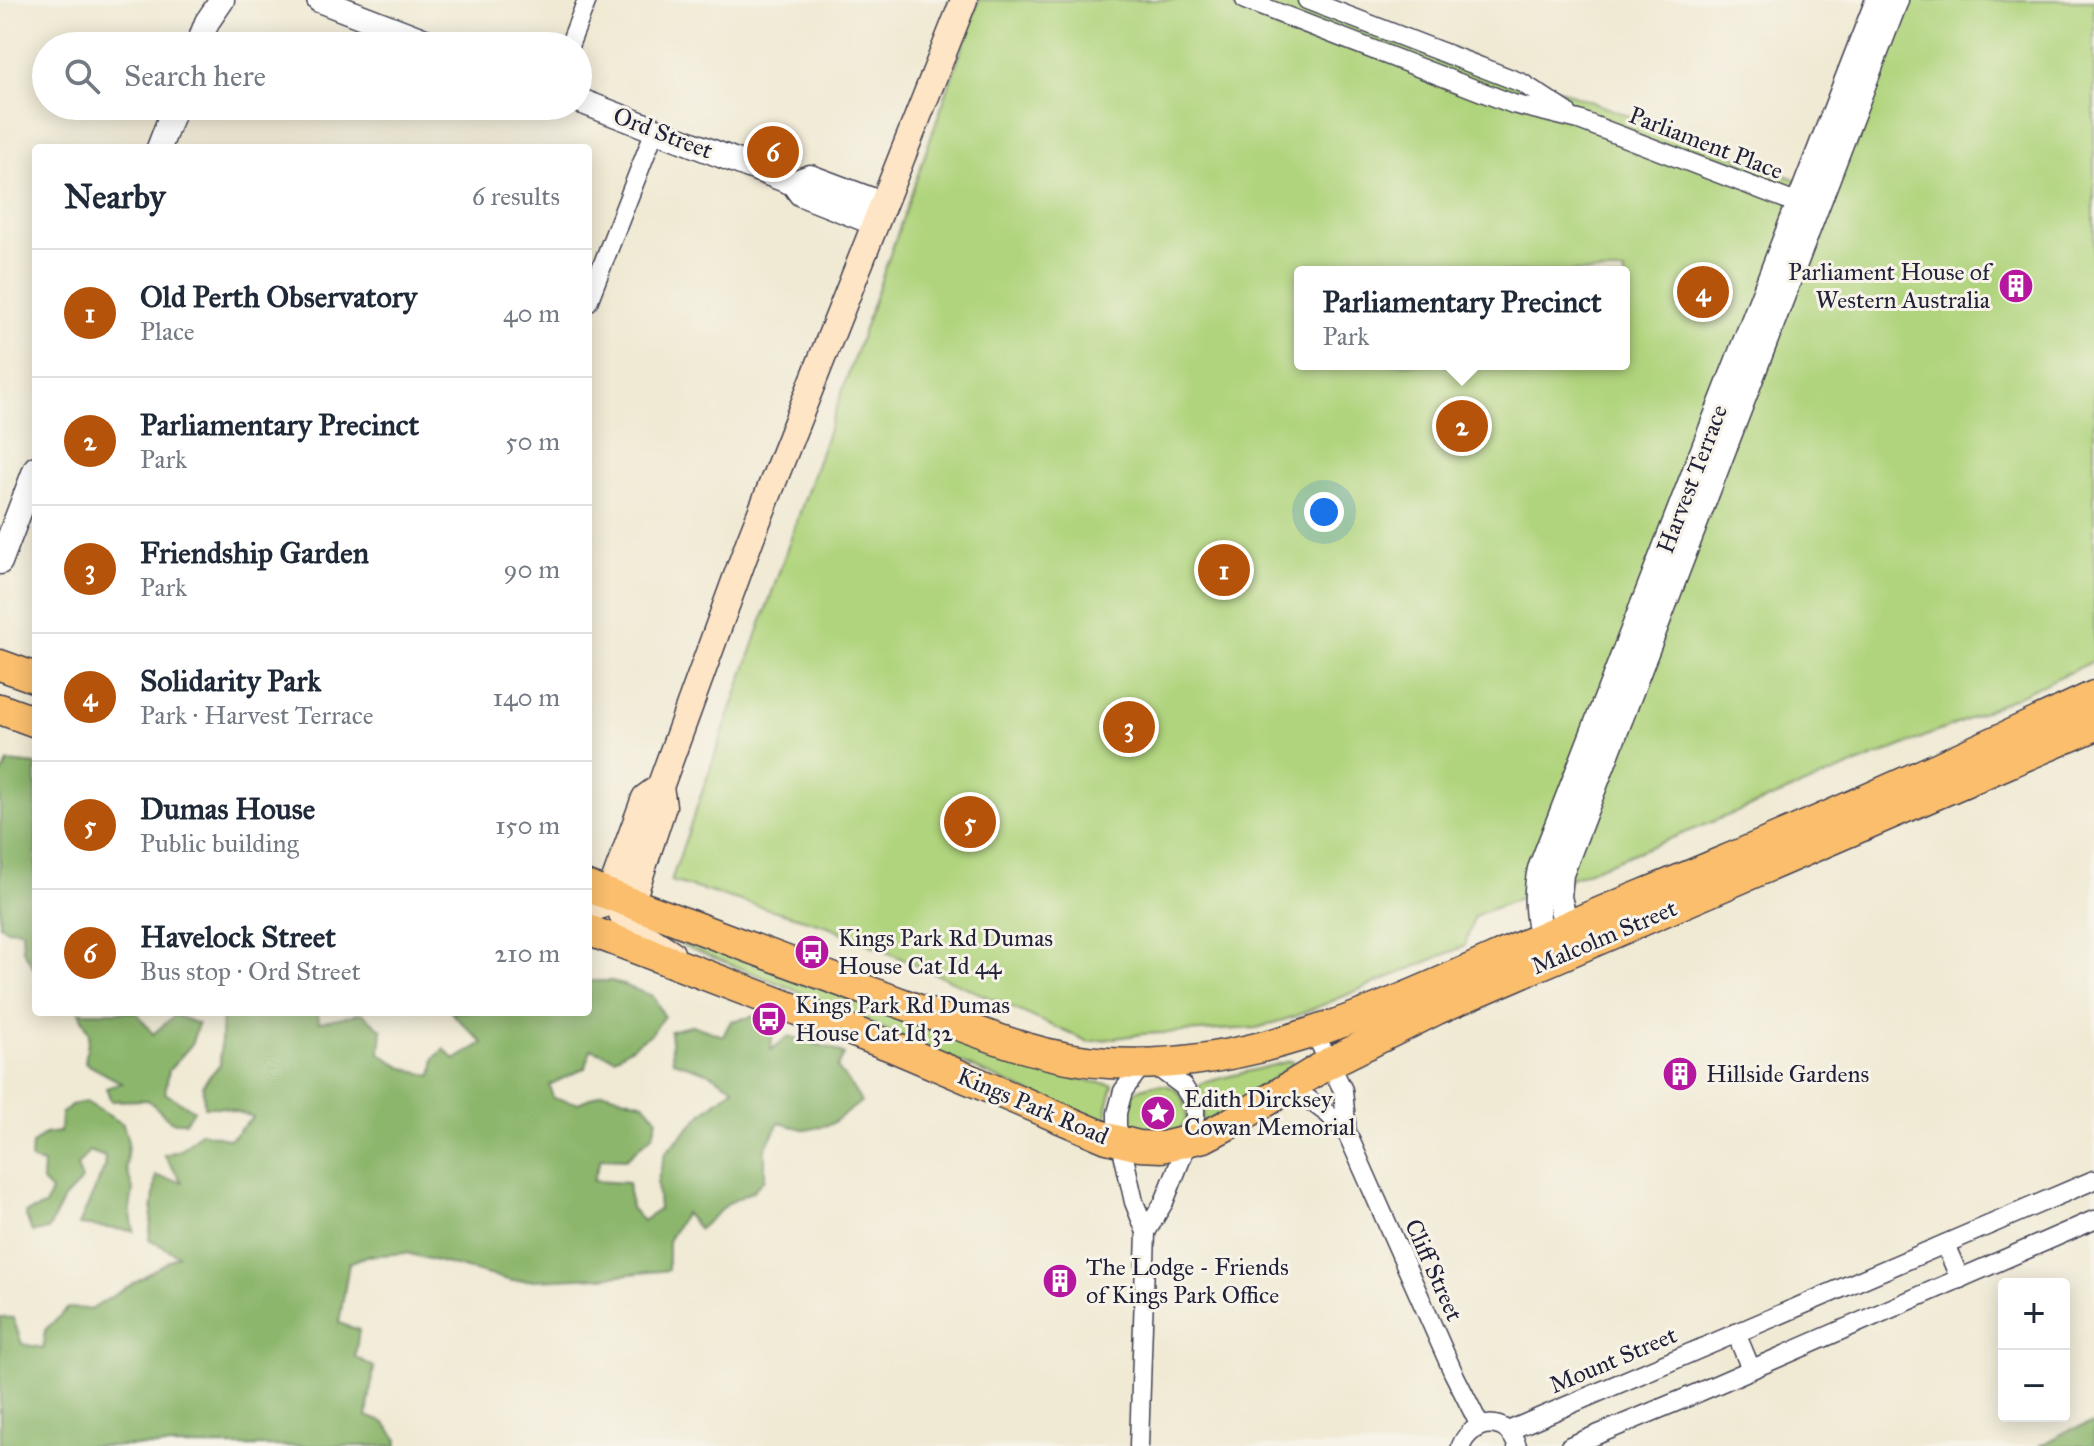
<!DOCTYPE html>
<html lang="en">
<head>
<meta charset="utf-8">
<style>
  :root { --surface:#fff; --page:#f6f6f7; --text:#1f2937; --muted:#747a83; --line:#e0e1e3; --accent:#b45309 }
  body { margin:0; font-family:"IM FELL Great Primer",serif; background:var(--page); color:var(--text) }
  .controls { position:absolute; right:24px; bottom:24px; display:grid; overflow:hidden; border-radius:8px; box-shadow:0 4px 20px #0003 }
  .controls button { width:72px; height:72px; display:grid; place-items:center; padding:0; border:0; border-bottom:2px solid var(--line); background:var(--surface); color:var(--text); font:40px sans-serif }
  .you { position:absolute; left:1324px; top:512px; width:28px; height:28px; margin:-20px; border:6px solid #fff; border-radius:50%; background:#1a73e8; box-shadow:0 0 0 12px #1a73e833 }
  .badge { display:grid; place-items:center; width:52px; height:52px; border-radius:50%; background:var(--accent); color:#fff; font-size:26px; font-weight:700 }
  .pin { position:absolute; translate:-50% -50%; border:4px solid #fff; box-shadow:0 2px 8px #0006 }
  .popup { position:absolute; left:1294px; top:266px; width:336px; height:104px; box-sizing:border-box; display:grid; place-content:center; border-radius:8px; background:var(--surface); filter:drop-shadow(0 2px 6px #0005); font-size:26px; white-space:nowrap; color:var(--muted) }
  .popup b { font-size:30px; color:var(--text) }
  .popup::after { content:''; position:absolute; left:50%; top:100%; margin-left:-16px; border:16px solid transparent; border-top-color:var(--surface) }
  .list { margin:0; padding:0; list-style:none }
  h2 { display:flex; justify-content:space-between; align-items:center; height:104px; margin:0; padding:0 32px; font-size:34px }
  h2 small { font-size:26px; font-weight:400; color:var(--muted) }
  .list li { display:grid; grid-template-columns:52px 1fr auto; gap:24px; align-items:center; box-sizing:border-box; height:128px; padding:0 32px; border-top:2px solid var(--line) }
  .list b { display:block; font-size:30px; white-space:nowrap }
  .list p { margin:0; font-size:26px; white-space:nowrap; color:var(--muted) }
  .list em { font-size:26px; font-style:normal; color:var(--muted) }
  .icon { flex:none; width:44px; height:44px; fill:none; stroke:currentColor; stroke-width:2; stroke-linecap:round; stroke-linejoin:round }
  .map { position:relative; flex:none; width:2094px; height:1446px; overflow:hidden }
  .search { position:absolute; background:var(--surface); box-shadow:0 4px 20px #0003; left:32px; top:32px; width:560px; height:88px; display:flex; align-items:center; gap:20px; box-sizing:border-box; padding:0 28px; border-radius:44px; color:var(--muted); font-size:30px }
  .panel { position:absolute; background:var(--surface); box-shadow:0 4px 20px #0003; left:32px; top:144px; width:560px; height:872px; border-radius:8px }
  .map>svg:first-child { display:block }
</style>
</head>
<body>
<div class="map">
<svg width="2094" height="1446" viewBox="0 0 2094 1446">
  <rect width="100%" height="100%" fill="#f7f3e8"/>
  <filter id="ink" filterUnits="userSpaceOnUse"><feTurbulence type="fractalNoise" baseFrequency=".0125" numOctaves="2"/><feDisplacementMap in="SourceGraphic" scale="16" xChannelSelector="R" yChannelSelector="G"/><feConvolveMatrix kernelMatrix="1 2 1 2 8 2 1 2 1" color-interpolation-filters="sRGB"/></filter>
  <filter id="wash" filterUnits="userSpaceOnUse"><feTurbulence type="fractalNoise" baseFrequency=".006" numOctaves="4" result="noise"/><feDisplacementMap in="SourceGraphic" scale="32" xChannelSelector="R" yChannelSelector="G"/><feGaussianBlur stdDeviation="1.8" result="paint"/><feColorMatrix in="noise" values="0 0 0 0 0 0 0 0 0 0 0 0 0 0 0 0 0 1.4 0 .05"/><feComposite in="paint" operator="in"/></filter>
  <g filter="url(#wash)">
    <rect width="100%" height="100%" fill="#f0ead4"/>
    <!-- green -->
    <g fill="#b0d47d" stroke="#697b5c" stroke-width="2" fill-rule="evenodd">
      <path d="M979,0H1324L1826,191L1910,0H2094V661L1964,721L1612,862L1474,916L1465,946L1296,1016L1257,1028L1143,1034L1089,1042L828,926L671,881ZM1300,272H1624V364H1300Z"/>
      <path d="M631,915L1022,1058C1054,1076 1075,1080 1110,1084L1113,1085L1107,1107V1122L1100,1123L783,985L648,932Z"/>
      <polygon points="1290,1061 1292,1061 1293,1064 1228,1111 1202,1123 1203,1108 1199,1087 1202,1083"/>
      <path d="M1152,1085C1158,1085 1165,1084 1171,1087C1188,1095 1195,1127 1172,1133C1162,1135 1149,1133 1139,1133C1116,1114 1123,1091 1152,1085Z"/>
    </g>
    <!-- forest -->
    <g fill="#8cb66c" stroke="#576c54" stroke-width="2">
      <polygon points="8,762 36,765 36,972 23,950 22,930 6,929 0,925 0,778"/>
      <polygon points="592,981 612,981 653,996 664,1016 651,1034 615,1058 591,1049 585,1068 549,1085 553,1098 578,1103 604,1092 644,1103 657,1118 653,1135 626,1159 601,1158 593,1181 628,1183 631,1208 643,1221 659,1209 657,1183 665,1153 704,1112 734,1088 707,1072 673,1061 670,1031 692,1025 723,1036 731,1021 756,1016 773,1026 771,1050 789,1036 833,1049 844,1055 837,1068 848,1081 861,1102 831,1124 807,1130 779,1123 765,1149 765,1178 753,1191 729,1203 699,1229 685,1213 668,1241 668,1270 602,1277 512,1281 406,1253 366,1256 349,1263 339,1323 359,1330 355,1357 374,1367 367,1416 385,1423 398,1440 397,1446 0,1446 0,1317 13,1318 22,1344 43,1348 45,1330 68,1308 92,1309 178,1255 149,1239 156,1176 182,1182 164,1155 181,1150 201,1132 230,1139 253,1117 222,1107 204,1107 203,1084 220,1064 222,1012 318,1012 319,1022 362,1013 382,1030 380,1053 401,1067 432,1076 435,1058 444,1049 455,1060 483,1043 451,1012 588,1012 588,985"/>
      <polygon points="79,1012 136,1012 153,1034 175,1015 198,1024 191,1045 169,1070 165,1093 194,1110 185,1122 172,1122 148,1100 111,1101 106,1088 122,1083 85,1063 89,1033"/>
      <polygon points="86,1102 123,1124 128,1142 126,1168 133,1189 130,1209 134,1231 79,1225 104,1169 105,1157 89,1151 77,1166 82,1180 64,1199 48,1230 32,1232 25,1213 45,1206 51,1191 42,1182 43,1164 31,1160 32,1145 45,1134 60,1132 61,1114 71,1105"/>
      <polygon points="2094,1423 2094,1446 2039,1446 2069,1430"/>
    </g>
  </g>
  <g filter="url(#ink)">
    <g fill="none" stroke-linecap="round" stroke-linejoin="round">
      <defs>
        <g id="minor">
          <polyline points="1245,0 1513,104 1579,120 1809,208"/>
          <polyline points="1307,0 1522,83 1567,112"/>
          <polyline points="569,46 587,0"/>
          <polyline points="588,302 655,130"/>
          <polyline points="1314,1032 1343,1090 1347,1133 1453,1372 1480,1426"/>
          <polyline points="1279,1094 1308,1099 1327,1113 1347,1133"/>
          <polyline points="1146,1232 1164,1202 1188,1142 1195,1116 1195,1105 1183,1086 1153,1064"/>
          <polyline points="1945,1244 1960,1279"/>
          <polyline points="1736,1333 1751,1369"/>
          <polyline points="1508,1431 2094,1180"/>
          <polyline points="1139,1446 1146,1232 1134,1202 1117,1126 1117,1113 1123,1091 1143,1064"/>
          <path d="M1461,1446C1472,1419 1507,1416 1517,1446"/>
          <polyline points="1570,1446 1688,1397 2094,1220"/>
        </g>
        <g id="tertiary">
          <polyline points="319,0 438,46"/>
          <polyline points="198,46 207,22 222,0"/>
          <polyline points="578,100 793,183 801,194 875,223"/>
          <polyline points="159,148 175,106"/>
          <polyline points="793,183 810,177 882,204"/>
          <polyline points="0,562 36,468"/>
          <polyline points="1570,942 1559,897 1561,874 1896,0"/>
          <path d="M1546,955C1538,925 1533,900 1540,869L1878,0"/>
        </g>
        <g id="secondary">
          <polyline points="660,787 645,798 615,880 622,914 625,920 635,930 671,953"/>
          <path d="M588,909C604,905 623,899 636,888L663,806L660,787L750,540L964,0"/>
        </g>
        <g id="primary">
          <polyline points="0,665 36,678"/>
          <polyline points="0,709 36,722"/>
          <path d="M588,887C694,926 800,967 906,1005C971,1029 1037,1059 1108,1063C1270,1073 1422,988 1568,926C1617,905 1668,885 1717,864C1844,811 1969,754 2094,696"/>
          <polyline points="588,930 891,1046 1107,1138 1139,1146 1162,1147 1204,1137 1229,1124 1329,1063 1437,1009 2094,726"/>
        </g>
      </defs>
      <!-- minor casing -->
      <use href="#minor" stroke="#414052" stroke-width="21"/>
      <!-- tertiary casing -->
      <use href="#tertiary" stroke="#414052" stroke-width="27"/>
      <!-- secondary casing -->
      <use href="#secondary" stroke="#414052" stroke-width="29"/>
      <!-- primary casing -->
      <use href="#primary" stroke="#414052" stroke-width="33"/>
      <!-- minor -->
      <use href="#minor" stroke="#fff" stroke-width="18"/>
      <!-- tertiary -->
      <use href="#tertiary" stroke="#fff" stroke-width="24"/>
      <!-- secondary -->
      <use href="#secondary" stroke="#fde5c5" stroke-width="26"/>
      <!-- primary -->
      <use href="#primary" stroke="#fabe6d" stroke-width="30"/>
    </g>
  </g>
  <!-- icons -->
  <defs>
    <symbol id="building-disc" viewBox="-11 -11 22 22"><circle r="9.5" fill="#b5179e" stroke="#f7f3e8"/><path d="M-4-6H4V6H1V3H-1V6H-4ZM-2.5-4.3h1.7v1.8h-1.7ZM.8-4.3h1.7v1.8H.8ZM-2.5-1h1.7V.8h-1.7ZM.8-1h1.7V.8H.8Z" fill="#fff"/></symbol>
    <symbol id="bus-disc" viewBox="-11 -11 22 22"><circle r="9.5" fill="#b5179e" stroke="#f7f3e8"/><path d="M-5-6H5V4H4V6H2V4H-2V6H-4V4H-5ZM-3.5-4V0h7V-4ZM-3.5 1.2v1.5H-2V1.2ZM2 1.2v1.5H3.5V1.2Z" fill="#fff"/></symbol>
    <symbol id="sight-disc" viewBox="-11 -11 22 22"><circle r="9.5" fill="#b5179e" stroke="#f7f3e8"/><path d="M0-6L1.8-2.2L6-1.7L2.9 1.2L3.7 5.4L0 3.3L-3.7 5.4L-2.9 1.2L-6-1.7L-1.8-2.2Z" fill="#fff"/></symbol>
  </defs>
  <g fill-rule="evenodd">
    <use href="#building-disc" x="1996" y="266" width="40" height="40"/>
    <use href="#bus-disc" x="792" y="932" width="40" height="40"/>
    <use href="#bus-disc" x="749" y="999" width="40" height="40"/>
    <use href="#building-disc" x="1660" y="1054" width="40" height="40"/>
    <use href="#sight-disc" x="1138" y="1093" width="40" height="40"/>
    <use href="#building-disc" x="1040" y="1261" width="40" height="40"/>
  </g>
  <g text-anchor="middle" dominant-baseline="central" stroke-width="6" stroke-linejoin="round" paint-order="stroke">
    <!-- street labels -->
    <g font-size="24" fill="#22223b" stroke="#f7f3e8">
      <text transform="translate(663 133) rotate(21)">Ord Street</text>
      <text transform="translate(1706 143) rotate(21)">Parliament Place</text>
      <text transform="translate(1692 479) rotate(-69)">Harvest Terrace</text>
      <text transform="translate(1604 937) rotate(-23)">Malcolm Street</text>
      <text transform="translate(1033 1106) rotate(23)">Kings Park Road</text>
      <text transform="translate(1434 1270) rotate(66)">Cliff Street</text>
      <text transform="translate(1613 1360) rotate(-23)">Mount Street</text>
    </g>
    <!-- poi labels -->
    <g font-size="24" fill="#22223b" stroke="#f7f3e8" text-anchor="start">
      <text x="1990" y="272" text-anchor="end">Parliament House of<tspan x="1990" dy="28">Western Australia</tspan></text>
      <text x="838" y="938">Kings Park Rd Dumas<tspan x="838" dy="28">House Cat Id 44</tspan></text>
      <text x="795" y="1005">Kings Park Rd Dumas<tspan x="795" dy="28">House Cat Id 32</tspan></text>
      <text x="1706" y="1074">Hillside Gardens</text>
      <text x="1184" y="1099">Edith Dircksey<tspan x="1184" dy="28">Cowan Memorial</tspan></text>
      <text x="1086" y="1267">The Lodge - Friends<tspan x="1086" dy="28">of Kings Park Office</tspan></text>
    </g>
  </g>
</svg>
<div class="controls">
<button>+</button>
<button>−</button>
</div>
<div class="you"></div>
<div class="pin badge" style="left:1224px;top:570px">1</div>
<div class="pin badge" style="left:1462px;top:426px">2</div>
<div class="popup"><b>Parliamentary Precinct</b>Park</div>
<div class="pin badge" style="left:1129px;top:727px">3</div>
<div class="pin badge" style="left:1703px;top:292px">4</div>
<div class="pin badge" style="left:970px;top:822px">5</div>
<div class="pin badge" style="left:773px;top:152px">6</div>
<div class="search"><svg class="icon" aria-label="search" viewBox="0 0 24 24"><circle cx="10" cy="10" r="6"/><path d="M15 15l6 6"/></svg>Search here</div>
<section class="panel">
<h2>Nearby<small>6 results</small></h2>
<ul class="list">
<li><span class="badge">1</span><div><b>Old Perth Observatory</b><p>Place</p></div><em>40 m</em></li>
<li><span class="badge">2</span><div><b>Parliamentary Precinct</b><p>Park</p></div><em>50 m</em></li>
<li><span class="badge">3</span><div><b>Friendship Garden</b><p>Park</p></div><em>90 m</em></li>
<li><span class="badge">4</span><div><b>Solidarity Park</b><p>Park · Harvest Terrace</p></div><em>140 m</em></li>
<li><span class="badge">5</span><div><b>Dumas House</b><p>Public building</p></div><em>150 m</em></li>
<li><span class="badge">6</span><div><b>Havelock Street</b><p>Bus stop · Ord Street</p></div><em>210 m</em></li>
</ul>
</section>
</div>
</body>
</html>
